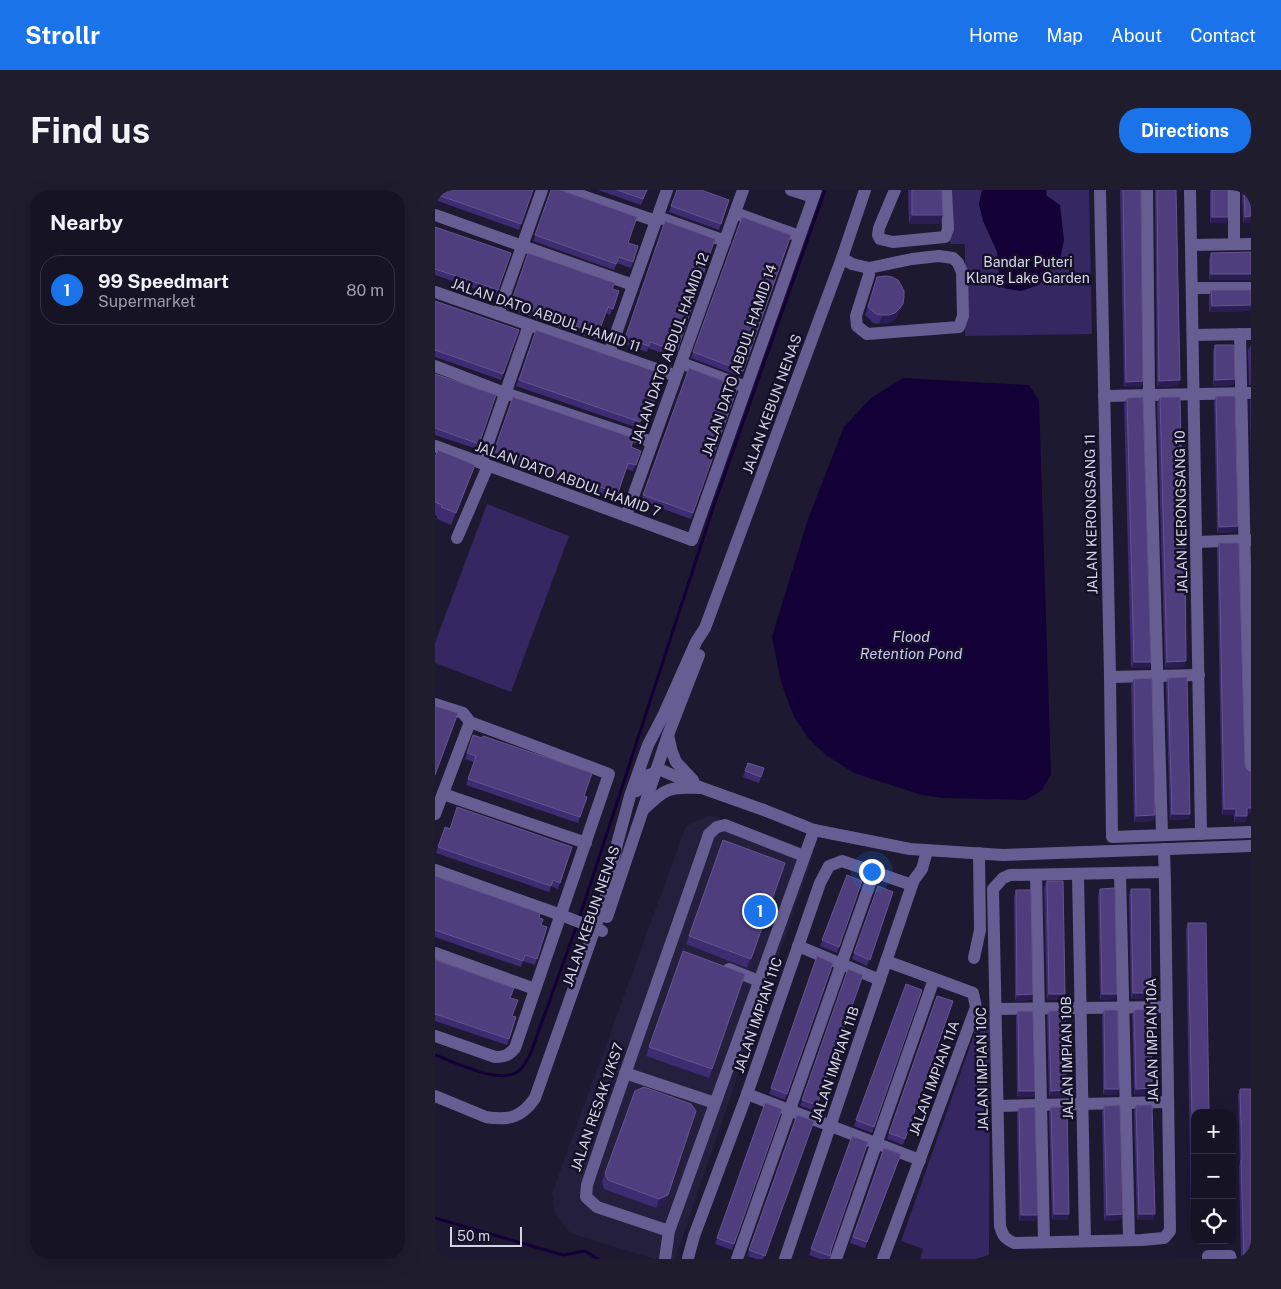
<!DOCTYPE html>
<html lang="en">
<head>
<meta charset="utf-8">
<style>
  :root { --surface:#161325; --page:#1f1c2d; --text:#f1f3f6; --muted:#9e9ea7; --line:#353242; --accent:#1a73e8 }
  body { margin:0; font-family:"Public Sans",sans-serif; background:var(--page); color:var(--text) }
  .controls { position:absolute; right:15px; bottom:15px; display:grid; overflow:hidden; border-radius:10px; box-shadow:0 5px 20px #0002 }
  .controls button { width:45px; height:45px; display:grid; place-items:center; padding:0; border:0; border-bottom:1px solid var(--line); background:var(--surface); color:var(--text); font:25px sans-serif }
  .scale { position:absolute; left:15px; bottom:12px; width:72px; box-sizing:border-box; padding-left:5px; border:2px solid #d4d3e4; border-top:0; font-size:14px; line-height:18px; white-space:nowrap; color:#d4d3e4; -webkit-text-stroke:4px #141027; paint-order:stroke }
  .you { position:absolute; left:436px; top:681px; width:18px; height:18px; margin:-12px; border:4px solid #fff; border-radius:50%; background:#1a73e8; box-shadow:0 0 0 8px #1a73e833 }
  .badge { display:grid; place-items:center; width:32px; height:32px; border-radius:50%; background:var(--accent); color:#fff; font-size:16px; font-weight:700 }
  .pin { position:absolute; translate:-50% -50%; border:2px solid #fff; box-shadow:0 1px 5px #0006 }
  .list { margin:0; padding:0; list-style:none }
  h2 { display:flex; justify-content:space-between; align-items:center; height:65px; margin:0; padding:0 20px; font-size:21px }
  h2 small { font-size:16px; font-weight:400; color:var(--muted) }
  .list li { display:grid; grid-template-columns:32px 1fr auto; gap:15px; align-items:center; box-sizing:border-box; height:70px; margin:0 10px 10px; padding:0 10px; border:1px solid var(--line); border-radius:20px }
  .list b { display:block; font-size:19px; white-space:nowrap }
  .list p { margin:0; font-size:16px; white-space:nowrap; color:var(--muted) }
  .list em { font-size:16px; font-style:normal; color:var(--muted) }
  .icon { flex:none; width:28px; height:28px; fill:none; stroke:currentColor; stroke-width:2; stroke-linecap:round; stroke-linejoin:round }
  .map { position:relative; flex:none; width:816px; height:1069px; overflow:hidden; border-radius:20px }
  header { display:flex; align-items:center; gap:30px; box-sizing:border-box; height:70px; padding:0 25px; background:var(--accent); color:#fff }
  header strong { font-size:24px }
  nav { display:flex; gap:28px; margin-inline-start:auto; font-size:18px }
  .intro { display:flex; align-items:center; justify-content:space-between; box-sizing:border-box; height:120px; padding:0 30px }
  h1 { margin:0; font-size:35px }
  .button { padding:12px 22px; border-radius:20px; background:var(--accent); color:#fff; font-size:18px; font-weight:700 }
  main { display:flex; gap:30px; padding:0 30px }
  aside { flex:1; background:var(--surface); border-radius:20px; box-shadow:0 5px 20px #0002 }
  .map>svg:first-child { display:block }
</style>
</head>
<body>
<header>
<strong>Strollr</strong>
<nav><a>Home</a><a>Map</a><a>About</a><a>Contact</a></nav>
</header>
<div class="intro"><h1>Find us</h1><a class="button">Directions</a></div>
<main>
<aside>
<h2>Nearby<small></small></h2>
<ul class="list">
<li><span class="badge">1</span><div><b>99 Speedmart</b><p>Supermarket</p></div><em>80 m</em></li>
</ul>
</aside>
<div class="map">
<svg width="816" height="1069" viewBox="0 0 816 1069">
  <rect width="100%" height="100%" fill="#1d1931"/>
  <!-- built -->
  <polygon fill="#241f3d" points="275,625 379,662 240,1069 219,1069 135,1043 120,1022 117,1003 251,636"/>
  <!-- green -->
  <g fill="#342762">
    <polygon points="515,0 654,0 657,144 530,146 530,54 515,54"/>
    <polygon points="52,314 134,346 76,502 0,473 0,453"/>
    <polygon points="546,825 555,828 554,1065 541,1069 485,1069 488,1059 466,1051"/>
  </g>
  <!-- water -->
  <g fill="#120036">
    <polygon points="547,0 611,0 612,6 625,15 629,50 626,65 604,95 586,101 568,98 564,83 562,62 548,31 544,14"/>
    <polygon points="468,188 594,195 604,211 616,584 607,600 591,610 508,608 487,605 419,583 391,565 374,549 359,527 346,492 337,447 373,329 409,237 436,208"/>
  </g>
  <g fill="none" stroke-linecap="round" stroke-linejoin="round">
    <!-- stream -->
    <g stroke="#120036" stroke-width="3">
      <polyline points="144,729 280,312 390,0"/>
      <path d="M0,865C19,872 61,893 80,883C87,880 91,872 95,865L142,735"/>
      <polyline points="0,1028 128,1065 150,1061 163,1069"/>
    </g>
    <!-- minor -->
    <g stroke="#665e93" stroke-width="12">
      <polyline points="130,0 221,31"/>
      <polyline points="356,0 378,7"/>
      <polyline points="460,0 444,38 443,45 445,49 458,52 510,47 513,39 511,0"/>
      <polyline points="665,0 675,487 677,647 816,642"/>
      <polyline points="712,0 714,205 727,645"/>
      <polyline points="755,0 766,644"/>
      <polyline points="799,0 799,54"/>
      <polyline points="300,23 364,46"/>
      <polyline points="0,25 198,95"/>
      <polyline points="223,27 290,51"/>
      <polyline points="756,55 816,54"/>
      <polyline points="407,68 417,74 434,78 477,69 504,66 518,68 523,73 527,82 528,126 524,137 432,144 422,136 421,126 434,85 434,78"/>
      <polyline points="757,98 816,98"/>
      <polyline points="0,102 241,186"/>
      <polyline points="63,124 107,0"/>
      <polyline points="805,144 812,471 816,580"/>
      <polyline points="758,145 816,144"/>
      <polyline points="174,163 232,0"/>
      <polyline points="246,173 311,197"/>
      <polyline points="0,176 70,203 217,252"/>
      <polyline points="669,206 816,203"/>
      <polyline points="0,256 257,350 381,0"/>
      <polyline points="46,273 94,135"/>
      <polyline points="191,326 308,0"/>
      <polyline points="22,348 53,276"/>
      <polyline points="761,352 816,350"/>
      <polyline points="675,487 764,485"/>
      <path d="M0,514L28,523L35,532L174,584L80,858C74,865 70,867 60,867L0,846"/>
      <polyline points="233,545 237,562 241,572 258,590"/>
      <polyline points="202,601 211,586 226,580 267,598 329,620 379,640 475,659 568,665 816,656"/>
      <polyline points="8,604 151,653"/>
      <path d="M209,619C215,614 221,607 228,603C238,596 253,598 265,598"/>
      <polyline points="0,624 35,532"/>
      <path d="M729,659L730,694L735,1041L729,1048L707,1050L579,1053C569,1048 568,1046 565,1036L558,699L568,688L575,685L729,682"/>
      <path d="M369,666L290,635L282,637L274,644C234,761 191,878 152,995L151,1007L162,1017L234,1041L379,640"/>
      <polyline points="0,680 126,725 167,741"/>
      <polyline points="685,683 694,1050"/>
      <polyline points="643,684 650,1051"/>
      <polyline points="601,685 609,1052"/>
      <polyline points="172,727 233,545 264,465"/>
      <polyline points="363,756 445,790"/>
      <polyline points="0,763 100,799"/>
      <polyline points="539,768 545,740 544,663"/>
      <polyline points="294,779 324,791"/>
      <polyline points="561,819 731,817"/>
      <polyline points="190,883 280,913"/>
      <polyline points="312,904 485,970"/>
      <path d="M0,906L51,927C74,931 87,927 100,908L165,724L171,706L182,654L195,606L213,555L229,524L261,452L270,438L407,68L430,0"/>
      <polyline points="563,916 733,912"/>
      <polyline points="253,1068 259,1046 312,904 385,693 394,676 407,671 477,695"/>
      <polyline points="230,1069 234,1041"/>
      <polyline points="302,1069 439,682"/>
      <polyline points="350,1069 477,695 479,690 487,679 492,661"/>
      <polyline points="401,1069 499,789"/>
      <polyline points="448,1069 541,817 538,803 451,771"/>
      <polyline points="773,1069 773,1066 795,1066 796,1069"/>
    </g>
  </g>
  <!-- wall -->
  <g fill="#3d2c72">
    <polygon points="0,0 98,0 84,40 0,10"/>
    <polygon points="116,0 193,53 203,56 196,78 182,73 179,80 98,51"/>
    <polygon points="163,0 212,0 206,15"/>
    <polygon points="242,0 294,10 284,40 234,22"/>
    <polygon points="473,0 507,0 505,34 474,34"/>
    <polygon points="685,0 706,0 706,197 689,197"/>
    <polygon points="720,0 741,0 743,196 722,197"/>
    <polygon points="775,0 793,0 793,27 791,33 775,33"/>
    <polygon points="807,0 816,0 816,32 808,33"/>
    <polygon points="307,27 356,45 306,187 256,168"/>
    <polygon points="230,31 280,49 239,167 213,158 212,162 188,154"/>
    <polygon points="0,37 76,63 61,106 0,85"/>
    <polygon points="816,62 816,90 774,90 774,69 776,63"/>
    <polygon points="93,63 184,101 175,125 171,123 161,150 74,119"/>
    <polygon points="442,87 468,114 461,128 456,132 450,134 444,134 438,133 430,125"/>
    <polygon points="776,100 816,100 816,121 774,122 774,106"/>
    <polygon points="0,111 84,140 66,190 0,167"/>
    <polygon points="101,140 213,208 220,210 212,232 206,230 203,238 81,196"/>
    <polygon points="780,155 800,189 798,195 778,196 778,161"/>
    <polygon points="816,155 816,195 814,195 813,160"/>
    <polygon points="254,178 258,323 256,329 206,311"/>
    <polygon points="0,184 61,205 42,259 0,245"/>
    <polygon points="781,206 801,342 782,343 779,212"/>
    <polygon points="78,207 196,257 206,261 198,281 191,279 181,309 57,267"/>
    <polygon points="725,207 748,353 749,477 730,478 722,213"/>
    <polygon points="816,207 816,278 815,211"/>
    <polygon points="692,208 716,472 714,478 696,478 689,214"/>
    <polygon points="0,267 40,275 16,335 2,329 2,326 0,325"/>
    <polygon points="784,353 810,574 811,578 814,581 812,624 810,632 799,632 799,625 787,625 782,359"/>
    <polygon points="733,488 755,624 753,629 735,630 731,494"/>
    <polygon points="699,489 718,631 699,632 696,495"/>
    <polygon points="38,545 152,607 143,633 31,595 39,572 30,569"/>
    <polygon points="313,573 329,578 324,593 308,587"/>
    <polygon points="10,637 15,639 137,657 123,699 116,696 114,702 1,663"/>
    <polygon points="288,650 350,673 312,778 251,754"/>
    <polygon points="412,685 427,691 402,763 385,756"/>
    <polygon points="0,686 104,728 106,735 102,769 100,775 88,771 86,777 0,747"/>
    <polygon points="612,691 630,804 628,810 612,810 609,697"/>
    <polygon points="443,696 458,702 432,776 417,769"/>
    <polygon points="665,699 682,804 680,809 665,810 663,705"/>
    <polygon points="696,699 714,809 696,809 694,705"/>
    <polygon points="581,700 598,804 596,810 580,811 579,706"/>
    <polygon points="753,733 760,1028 756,1028 751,739"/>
    <polygon points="248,761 310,784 274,888 211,866"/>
    <polygon points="382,766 398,773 350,910 334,904"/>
    <polygon points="0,770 75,808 77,826 81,827 72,855 0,831"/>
    <polygon points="413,779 428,785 380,921 365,916"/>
    <polygon points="471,794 487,800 437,943 419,936"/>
    <polygon points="502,806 518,811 468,955 452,949"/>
    <polygon points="669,820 682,905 668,905 667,826"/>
    <polygon points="699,820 717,898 715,904 699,905 697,826"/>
    <polygon points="583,821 600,901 598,907 582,907 581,827"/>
    <polygon points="614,821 629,906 614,907 612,827"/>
    <polygon points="805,899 816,1069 806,1069 804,976 805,973 803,905"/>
    <polygon points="200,901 229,1014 221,1018 169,999 167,992"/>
    <polygon points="330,913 347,919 297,1060 280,1054"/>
    <polygon points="701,915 718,1030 702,1030 699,921"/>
    <polygon points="669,916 688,1024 685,1030 669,1031 667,922"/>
    <polygon points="616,917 634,1024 632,1030 617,1030 614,923"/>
    <polygon points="584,918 600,1031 584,1031 582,924"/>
    <polygon points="362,925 379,931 328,1069 321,1069 312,1066"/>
    <polygon points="417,946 396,1060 395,1066 395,1069 384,1069 374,1065"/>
    <polygon points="449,958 466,964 430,1058 415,1053"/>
  </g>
  <!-- shaded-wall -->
  <g fill="#2a1d53">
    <polygon points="477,25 508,25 505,34 474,34"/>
    <polygon points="816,26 816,32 808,33 810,27"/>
    <polygon points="777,27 793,27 791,33 775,33"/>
    <polygon points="776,84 816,84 816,90 774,90"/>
    <polygon points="468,114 461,128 456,132 450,134 444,134 448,125"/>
    <polygon points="816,115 816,121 774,122 777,116"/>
    <polygon points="800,189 798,195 778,196 780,190"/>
    <polygon points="745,190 743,196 722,197 724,191"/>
    <polygon points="708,191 706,197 689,197 691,192"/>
    <polygon points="803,336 801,342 782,343 784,337"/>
    <polygon points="751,471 749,477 730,478 732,472"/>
    <polygon points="699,472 716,472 714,478 696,478"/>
    <polygon points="812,618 816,618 816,624 810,624"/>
    <polygon points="789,619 801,619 799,625 787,625"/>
    <polygon points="737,624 755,624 753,629 735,630"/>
    <polygon points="720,625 718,631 699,632 701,626"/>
    <polygon points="801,626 812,626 810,632 799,632"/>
    <polygon points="698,803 716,803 714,809 696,809"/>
    <polygon points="598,804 596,810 580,811 582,805"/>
    <polygon points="614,804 630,804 628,810 612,810"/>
    <polygon points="667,804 682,804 680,809 665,810"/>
    <polygon points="717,898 715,904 699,905 701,899"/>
    <polygon points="670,899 684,899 682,905 668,905"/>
    <polygon points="631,900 629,906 614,907 616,901"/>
    <polygon points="584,901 600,901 598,907 582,907"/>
    <polygon points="233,1005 229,1014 221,1018 224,1009"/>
    <polygon points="760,1022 760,1028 756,1028 759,1023"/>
    <polygon points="619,1024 634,1024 632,1030 617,1030"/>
    <polygon points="688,1024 685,1030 669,1031 672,1025"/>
    <polygon points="704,1024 720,1024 718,1030 702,1030"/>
    <polygon points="586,1025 603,1025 600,1031 584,1031"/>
  </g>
  <!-- building -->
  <g fill="#4e3e7e" stroke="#63558e">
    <polygon points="0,0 98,0 86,34 0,4"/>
    <polygon points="116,0 126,0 202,27 193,53 203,56 198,72 184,67 181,74 100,45"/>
    <polygon points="182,0 212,0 208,9"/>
    <polygon points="242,0 266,0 294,10 286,34 236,16"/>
    <polygon points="477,0 507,0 508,25 477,25"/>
    <polygon points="688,0 706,0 708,191 691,192"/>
    <polygon points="722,0 741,0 745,190 724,191"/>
    <rect x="777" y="0" width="16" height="27"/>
    <polygon points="809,0 816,0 816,26 810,27"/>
    <polygon points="307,27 356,45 308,181 258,162"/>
    <polygon points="230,31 280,49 242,161 215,152 214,156 190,148"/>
    <polygon points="0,37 76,63 63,100 0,79"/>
    <polygon points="816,62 816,84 776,84 776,63"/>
    <polygon points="93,63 180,93 177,99 184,101 178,119 173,117 163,144 76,113"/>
    <polygon points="451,86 457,87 463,90 466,95 469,101 469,107 468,114 464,119 460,123 454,125 448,125 441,124 433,117 442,87"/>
    <polygon points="776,100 816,100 816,115 777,116"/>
    <polygon points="0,111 84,140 68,184 0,160"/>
    <polygon points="101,140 222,182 213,208 220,210 214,226 208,224 205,232 84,190"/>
    <polygon points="780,155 799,155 800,189 780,190"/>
    <polygon points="254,178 303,196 258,323 208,305"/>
    <polygon points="0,184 61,205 44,254 0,238"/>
    <polygon points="781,206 800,206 803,336 784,337"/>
    <polygon points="78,207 199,248 196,257 206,261 201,275 193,273 183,303 59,261"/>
    <polygon points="708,207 716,472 699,472 692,208"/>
    <polygon points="725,207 745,207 748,353 750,353 751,471 732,472"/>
    <polygon points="3,260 40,275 21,323 6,317 7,315 0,312 0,267"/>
    <polygon points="784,353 804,353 810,574 811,578 814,581 816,581 816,618 812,618 812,626 801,626 801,619 789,619"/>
    <polygon points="752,487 755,624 737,624 733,488"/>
    <polygon points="717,488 720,625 701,626 699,489"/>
    <polygon points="0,516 23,523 0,585"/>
    <polygon points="38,545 47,548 48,546 157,583 149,606 152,607 145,627 33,589 41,566 32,563"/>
    <polygon points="313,573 329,578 326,587 310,581"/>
    <polygon points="22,617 137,657 125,693 118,690 116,696 3,657 10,637 15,639"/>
    <polygon points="288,650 350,673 316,769 254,746"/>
    <polygon points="412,685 427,691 404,757 387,750"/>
    <polygon points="0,686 105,723 104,728 108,729 106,735 112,737 102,769 90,765 88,771 0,740"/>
    <polygon points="612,691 628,691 630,804 614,804"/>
    <polygon points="443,696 458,702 435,770 419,763"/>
    <polygon points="680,698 682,804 667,804 665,699"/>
    <polygon points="696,699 715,699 716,803 698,803"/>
    <polygon points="581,700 596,700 598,804 582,805"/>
    <polygon points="753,733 771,733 774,923 760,923 760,1022 759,1023"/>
    <polygon points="248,761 310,784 277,879 214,857"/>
    <polygon points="382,766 398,773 352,904 336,898"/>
    <polygon points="0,770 79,798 75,808 83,810 77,826 81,827 74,849 0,824"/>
    <polygon points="413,779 428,785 382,915 367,910"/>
    <polygon points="471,794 487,800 439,937 421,930"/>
    <polygon points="502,806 518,811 470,949 454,943"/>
    <polygon points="716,819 717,898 701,899 699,820"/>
    <polygon points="630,820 631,900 616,901 614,821"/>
    <polygon points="669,820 683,820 684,899 670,899"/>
    <polygon points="583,821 598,821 600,901 584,901"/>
    <polygon points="209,897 256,914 261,921 233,1005 224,1009 173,990 170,983 200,901"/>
    <polygon points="805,899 816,899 816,1068 809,1068 806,970 807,970"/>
    <polygon points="330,913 347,919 299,1054 282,1048"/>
    <polygon points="685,915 688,1024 672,1025 669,916"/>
    <polygon points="701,915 717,915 720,1024 704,1024"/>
    <polygon points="600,917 603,1025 586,1025 584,918"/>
    <polygon points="616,917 632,917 634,1024 619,1024"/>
    <polygon points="362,925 379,931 330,1066 314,1060"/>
    <polygon points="417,946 433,952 396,1060 395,1066 376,1059"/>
    <polygon points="449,958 466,964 432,1052 418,1047"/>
  </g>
  <g text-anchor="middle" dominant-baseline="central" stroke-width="5" stroke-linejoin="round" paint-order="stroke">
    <!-- park labels -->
    <g font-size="14" fill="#dad8ee" stroke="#141027">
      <text x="593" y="72">Bandar Puteri<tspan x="593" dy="16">Klang Lake Garden</tspan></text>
    </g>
    <!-- street labels -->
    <g font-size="14" fill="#d4d3e4" stroke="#141027">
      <text transform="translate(111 125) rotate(19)">JALAN DATO ABDUL HAMID 11</text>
      <text transform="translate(235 158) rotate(-70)">JALAN DATO ABDUL HAMID 12</text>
      <text transform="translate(304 170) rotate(-71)">JALAN DATO ABDUL HAMID 14</text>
      <text transform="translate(337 214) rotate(-70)">JALAN KEBUN NENAS</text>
      <text transform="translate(133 289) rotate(20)">JALAN DATO ABDUL HAMID 7</text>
      <text transform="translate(746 322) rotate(-91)">JALAN KERONGSANG 10</text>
      <text transform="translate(656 324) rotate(-91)">JALAN KERONGSANG 11</text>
      <text transform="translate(156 726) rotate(-71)">JALAN KEBUN NENAS</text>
      <text transform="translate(323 825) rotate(-71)">JALAN IMPIAN 11C</text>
      <text transform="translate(717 850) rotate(-91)">JALAN IMPIAN 10A</text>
      <text transform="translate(632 868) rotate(-91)">JALAN IMPIAN 10B</text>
      <text transform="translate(400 874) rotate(-71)">JALAN IMPIAN 11B</text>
      <text transform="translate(547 879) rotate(-91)">JALAN IMPIAN 10C</text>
      <text transform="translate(499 888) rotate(-70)">JALAN IMPIAN 11A</text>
      <text transform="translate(162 917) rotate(-71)">JALAN RESAK 1/KS7</text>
    </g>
    <!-- water labels -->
    <g font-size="15" font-style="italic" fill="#cbc6f2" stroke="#141027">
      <text x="476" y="446">Flood<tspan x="476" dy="17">Retention Pond</tspan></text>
    </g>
  </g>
</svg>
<div class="controls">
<button>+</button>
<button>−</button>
<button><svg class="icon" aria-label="locate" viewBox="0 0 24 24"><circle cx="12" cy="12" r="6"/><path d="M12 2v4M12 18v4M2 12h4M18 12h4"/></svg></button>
</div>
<div class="scale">50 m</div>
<div class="you"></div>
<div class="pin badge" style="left:325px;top:721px">1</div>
</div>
</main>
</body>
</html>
